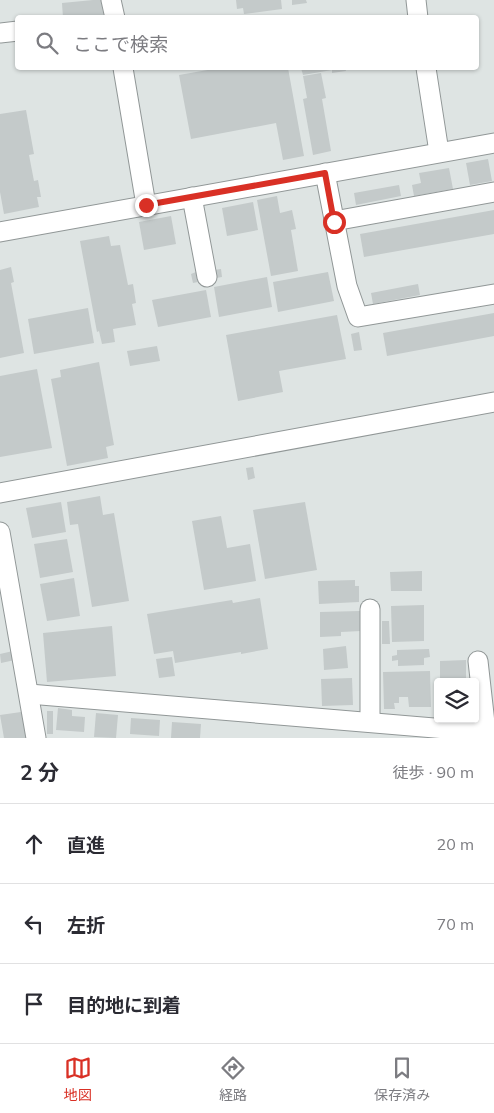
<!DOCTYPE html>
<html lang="ja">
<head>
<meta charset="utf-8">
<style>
  :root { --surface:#fff; --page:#f7f7f7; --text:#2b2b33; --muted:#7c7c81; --line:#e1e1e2; --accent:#d93025 }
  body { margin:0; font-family:Mulish,"Noto Sans JP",sans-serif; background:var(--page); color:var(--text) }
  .controls { position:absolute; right:15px; bottom:15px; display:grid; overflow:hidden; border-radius:5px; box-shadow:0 1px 4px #0004 }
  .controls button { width:45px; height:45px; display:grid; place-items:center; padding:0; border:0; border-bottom:1px solid var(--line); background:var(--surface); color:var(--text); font:25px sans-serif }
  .stop { position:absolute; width:15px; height:15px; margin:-11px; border:4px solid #d93025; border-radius:50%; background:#fff }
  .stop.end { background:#d93025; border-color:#fff; box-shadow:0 1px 5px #0008 }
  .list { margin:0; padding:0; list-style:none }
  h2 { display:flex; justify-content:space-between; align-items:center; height:65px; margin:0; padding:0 20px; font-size:21px }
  h2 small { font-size:16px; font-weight:400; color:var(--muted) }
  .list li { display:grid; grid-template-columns:32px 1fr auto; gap:15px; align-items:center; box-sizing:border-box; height:80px; padding:0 20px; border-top:1px solid var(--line) }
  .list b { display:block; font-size:19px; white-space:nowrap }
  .list em { font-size:16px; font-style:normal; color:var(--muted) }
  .icon { flex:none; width:28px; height:28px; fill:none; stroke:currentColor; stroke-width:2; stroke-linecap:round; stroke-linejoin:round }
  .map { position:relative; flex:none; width:494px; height:738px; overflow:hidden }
  .search { position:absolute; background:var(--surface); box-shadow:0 1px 4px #0004; left:15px; right:15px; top:15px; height:55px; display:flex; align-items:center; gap:12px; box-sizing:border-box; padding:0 18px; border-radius:5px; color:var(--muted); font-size:19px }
  .sheet { height:305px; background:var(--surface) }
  nav { display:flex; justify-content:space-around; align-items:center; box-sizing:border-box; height:70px; border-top:1px solid var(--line); background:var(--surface); font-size:14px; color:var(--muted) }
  nav a { display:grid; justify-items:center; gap:2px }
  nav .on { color:var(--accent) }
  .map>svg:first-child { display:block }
</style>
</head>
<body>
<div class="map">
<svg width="494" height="738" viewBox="0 0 494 738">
  <rect width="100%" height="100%" fill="#dee4e3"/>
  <!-- building -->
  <g fill="#c4caca">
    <polygon points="93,0 101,0 104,18 63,18 62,3"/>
    <polygon points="236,0 281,0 282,9 244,14 243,8 237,9"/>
    <polygon points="292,0 306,0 307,3 292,5"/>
    <polygon points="219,68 288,68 304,156 283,160 276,123 191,139 179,75"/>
    <polygon points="301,68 345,68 346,71 332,73 332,70 303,75"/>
    <polygon points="321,73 326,98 322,99 331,151 313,155 303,99 307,98 303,76"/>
    <polygon points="26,110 34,154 29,155 34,181 38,180 41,197 37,197 39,207 4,214 0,192 0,114"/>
    <polygon points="488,159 492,181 470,185 466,163"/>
    <polygon points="449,168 453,189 414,196 412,185 421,183 419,173"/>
    <polygon points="399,185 401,196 356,205 354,193"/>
    <polygon points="277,196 280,213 292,210 296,229 291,230 298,271 271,276 257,200"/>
    <polygon points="253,202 258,230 227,236 222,208"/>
    <polygon points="494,210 494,234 364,257 360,234"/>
    <polygon points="171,216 176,244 144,250 139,222"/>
    <polygon points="109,236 111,246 120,245 128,285 133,284 136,303 132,304 136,325 113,329 115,342 102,344 99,331 97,332 80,241"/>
    <polygon points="11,267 14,282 11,283 24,353 0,358 0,270"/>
    <polygon points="221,269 222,277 216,278 214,270"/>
    <polygon points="196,272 198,282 193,283 191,274"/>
    <polygon points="328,272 334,301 278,312 273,282"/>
    <polygon points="267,277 272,307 219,317 214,287"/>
    <polygon points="418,284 420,295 373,304 371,293"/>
    <polygon points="206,290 211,317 158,327 152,300"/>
    <polygon points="88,308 94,343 34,354 28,319"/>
    <polygon points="494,313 494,336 387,356 383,333"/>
    <polygon points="337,315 346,359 279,371 283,392 238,401 226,335"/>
    <polygon points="359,332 362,350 354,351 351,334"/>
    <polygon points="157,346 160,361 130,366 127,351"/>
    <polygon points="99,362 114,445 106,447 108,458 67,466 51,379 61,377 60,370"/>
    <polygon points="37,369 52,448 0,457 0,376"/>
    <polygon points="253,467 255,478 248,480 246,468"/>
    <polygon points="100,496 103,515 114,513 129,601 92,607 78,524 70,525 67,502"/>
    <polygon points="61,502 66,532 32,538 26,508"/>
    <polygon points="305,502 317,570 265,579 253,510"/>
    <polygon points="221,516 227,548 250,544 256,581 204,590 192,521"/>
    <polygon points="67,539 73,572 40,578 34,544"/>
    <polygon points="422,571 422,591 391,591 390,572"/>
    <polygon points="74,578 80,616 47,621 40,584"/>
    <polygon points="355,580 355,586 359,586 359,602 319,604 318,581"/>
    <polygon points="260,598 268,649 241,654 241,652 175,663 173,651 154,654 147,614 232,600 233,603"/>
    <polygon points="424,605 424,641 392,642 391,606"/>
    <polygon points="360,611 361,631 341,632 341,636 320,637 320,612"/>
    <polygon points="382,621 389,621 390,644 382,644"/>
    <polygon points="112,626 116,676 47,682 43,633"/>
    <polygon points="346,646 348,668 324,670 323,649"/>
    <polygon points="429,649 430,657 424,658 424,665 398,666 398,660 392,661 392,656 397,655 397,650"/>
    <polygon points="13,651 15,660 1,663 0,654"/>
    <polygon points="172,657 175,676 159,678 156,659"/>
    <polygon points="466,660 466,682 440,682 440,661"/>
    <polygon points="430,671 431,707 409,707 408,697 399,697 399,703 394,703 395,709 384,709 383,672"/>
    <polygon points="352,678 353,705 322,706 321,679"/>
    <polygon points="58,708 72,710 72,716 85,717 84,732 56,730"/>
    <polygon points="28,711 32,738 4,738 0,715"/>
    <rect x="47" y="711" width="6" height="23"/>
    <polygon points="96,713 118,715 116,738 94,737"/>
    <polygon points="131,718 160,720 159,736 130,734"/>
    <polygon points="172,722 201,724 200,738 171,738"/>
  </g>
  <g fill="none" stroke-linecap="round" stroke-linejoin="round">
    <defs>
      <g id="street">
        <polyline points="111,0 115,18"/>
        <polyline points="416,0 418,18"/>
        <polyline points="0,33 18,31"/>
        <polyline points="123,68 146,205"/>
        <polyline points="426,68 439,152"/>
        <polyline points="325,173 347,286 358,317 494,294"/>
        <polyline points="192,197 207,277"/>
        <polyline points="334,221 494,192"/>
        <polyline points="0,232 494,143"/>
        <polyline points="0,493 494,402"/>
        <polyline points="0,532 36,738"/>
        <polyline points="370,609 370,722"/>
        <polyline points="478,661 486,732"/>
        <polyline points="29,694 494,733"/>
      </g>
    </defs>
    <!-- street casing -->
    <use href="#street" stroke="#919797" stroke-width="21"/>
    <!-- street -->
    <use href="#street" stroke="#fff" stroke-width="19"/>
  </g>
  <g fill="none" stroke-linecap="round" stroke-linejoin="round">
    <!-- route -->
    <polyline stroke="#d93025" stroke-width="6" points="146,205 325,173 334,222"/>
  </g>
</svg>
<div class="controls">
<button><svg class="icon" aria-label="layers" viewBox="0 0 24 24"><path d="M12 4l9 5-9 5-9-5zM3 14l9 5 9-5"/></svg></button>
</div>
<div class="stop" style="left:334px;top:222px"></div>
<div class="stop end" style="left:146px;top:205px"></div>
<div class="search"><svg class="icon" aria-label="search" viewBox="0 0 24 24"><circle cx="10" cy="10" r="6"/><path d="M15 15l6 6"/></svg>ここで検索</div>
</div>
<section class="sheet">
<h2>2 分<small>徒歩 · 90 m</small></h2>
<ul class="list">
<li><svg class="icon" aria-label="ahead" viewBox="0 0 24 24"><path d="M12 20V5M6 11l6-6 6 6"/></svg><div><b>直進</b></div><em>20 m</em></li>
<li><svg class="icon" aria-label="left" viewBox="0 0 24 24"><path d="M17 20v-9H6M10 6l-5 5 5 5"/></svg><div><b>左折</b></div><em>70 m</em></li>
<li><svg class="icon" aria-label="arrive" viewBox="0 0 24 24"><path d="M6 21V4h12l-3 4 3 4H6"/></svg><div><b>目的地に到着</b></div></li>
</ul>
</section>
<nav>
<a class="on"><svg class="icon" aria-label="map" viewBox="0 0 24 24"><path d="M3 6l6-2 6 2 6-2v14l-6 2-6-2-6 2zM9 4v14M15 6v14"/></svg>地図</a>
<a><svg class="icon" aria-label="directions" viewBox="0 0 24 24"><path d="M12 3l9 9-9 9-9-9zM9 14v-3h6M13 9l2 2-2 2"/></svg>経路</a>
<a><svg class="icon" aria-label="saved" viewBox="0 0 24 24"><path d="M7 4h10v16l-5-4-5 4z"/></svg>保存済み</a>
</nav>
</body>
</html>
